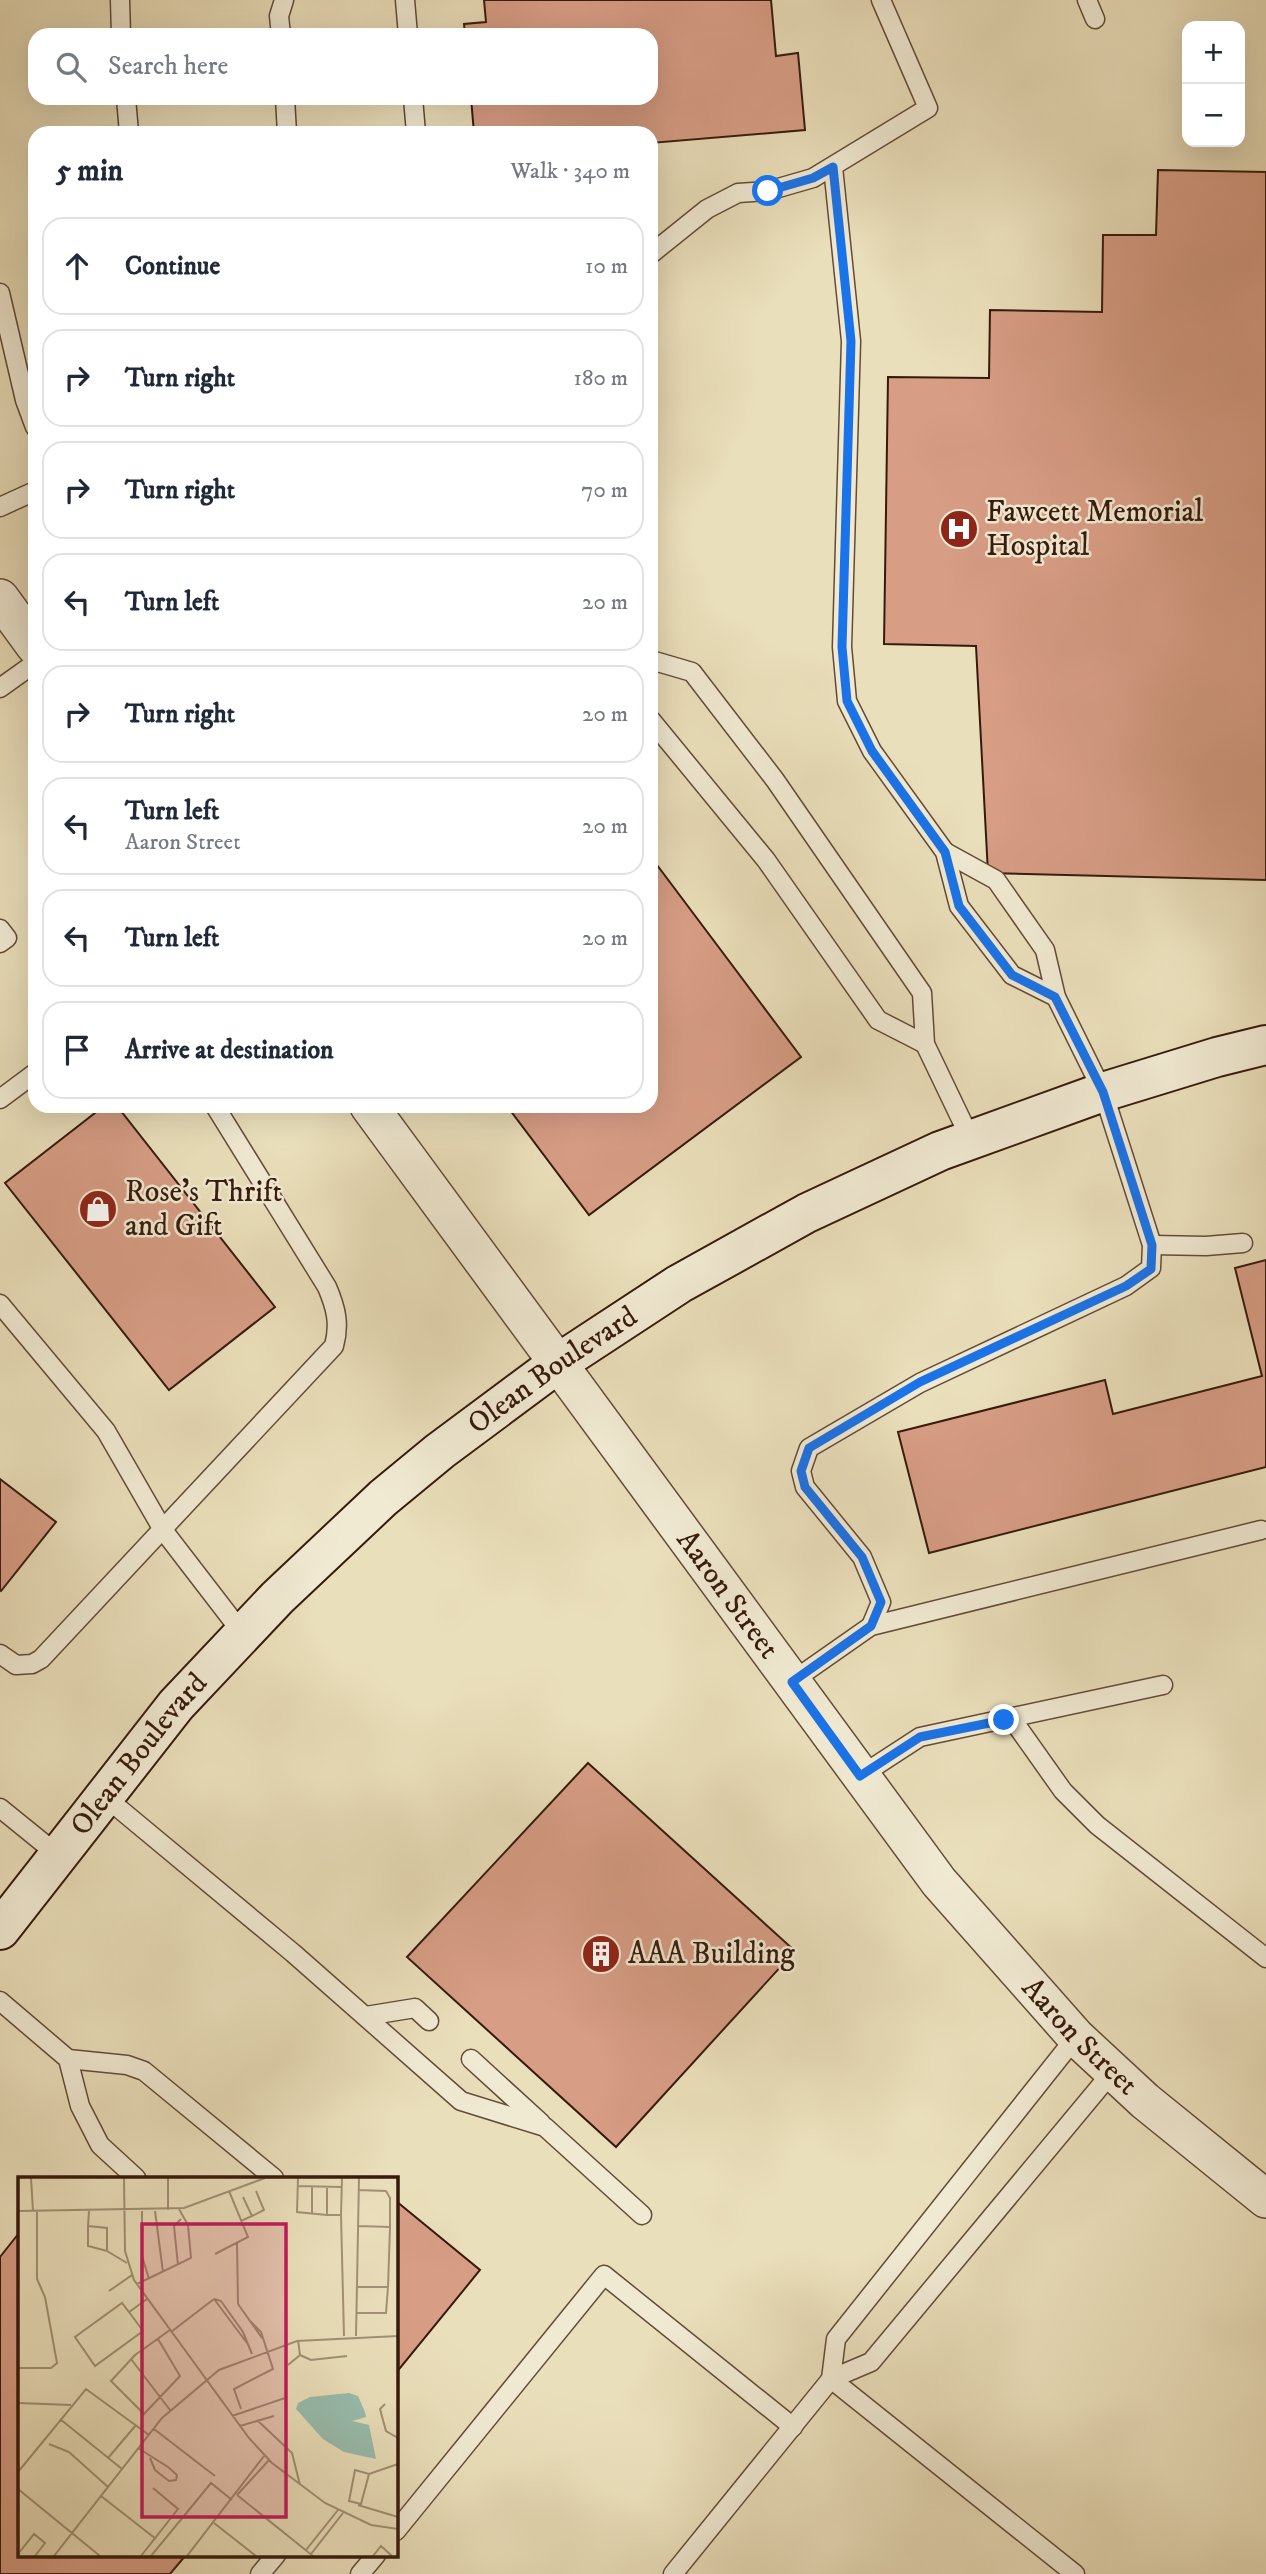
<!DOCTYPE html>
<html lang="en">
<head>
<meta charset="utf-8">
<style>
  :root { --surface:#fff; --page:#f6f6f7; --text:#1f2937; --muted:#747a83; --line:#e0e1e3 }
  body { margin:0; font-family:"IM FELL DW Pica",serif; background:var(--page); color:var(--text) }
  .controls { position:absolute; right:21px; top:21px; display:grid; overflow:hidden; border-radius:14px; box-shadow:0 7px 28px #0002 }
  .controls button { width:63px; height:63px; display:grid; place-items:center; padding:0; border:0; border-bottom:2px solid var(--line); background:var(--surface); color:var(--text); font:35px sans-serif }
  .stop { position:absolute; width:21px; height:21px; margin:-16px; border:5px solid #1a73e8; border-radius:50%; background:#fff }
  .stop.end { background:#1a73e8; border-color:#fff; box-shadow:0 2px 7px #0008 }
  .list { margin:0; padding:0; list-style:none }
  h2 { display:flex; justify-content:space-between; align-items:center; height:91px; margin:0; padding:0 28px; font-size:30px }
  h2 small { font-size:23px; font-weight:400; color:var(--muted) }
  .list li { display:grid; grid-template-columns:46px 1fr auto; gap:21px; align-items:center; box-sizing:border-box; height:98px; margin:0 14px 14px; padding:0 14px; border:2px solid var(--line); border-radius:21px }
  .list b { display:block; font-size:26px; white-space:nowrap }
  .list p { margin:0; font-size:23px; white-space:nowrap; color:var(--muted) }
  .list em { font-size:23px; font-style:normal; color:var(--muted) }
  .icon { flex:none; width:38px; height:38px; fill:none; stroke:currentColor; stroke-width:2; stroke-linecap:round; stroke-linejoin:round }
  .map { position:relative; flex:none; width:1266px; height:2574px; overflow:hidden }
  .search { position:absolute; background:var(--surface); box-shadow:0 7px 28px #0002; left:28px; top:28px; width:630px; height:77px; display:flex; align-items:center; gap:18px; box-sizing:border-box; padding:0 24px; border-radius:21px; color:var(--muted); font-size:26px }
  .panel { position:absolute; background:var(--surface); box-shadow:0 7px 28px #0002; left:28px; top:126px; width:630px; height:987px; border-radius:21px }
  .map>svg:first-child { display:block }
</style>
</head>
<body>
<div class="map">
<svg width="1266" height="2574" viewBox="0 0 1266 2574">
  <rect width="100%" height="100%" fill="#eadfbb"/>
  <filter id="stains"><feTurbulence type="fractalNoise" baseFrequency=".00286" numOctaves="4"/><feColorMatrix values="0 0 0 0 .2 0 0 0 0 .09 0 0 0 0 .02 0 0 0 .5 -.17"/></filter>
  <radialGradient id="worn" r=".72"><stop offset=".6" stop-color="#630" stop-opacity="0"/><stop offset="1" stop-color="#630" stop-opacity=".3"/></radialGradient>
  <!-- building -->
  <g fill="#d79d85" stroke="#361a0b" stroke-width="2">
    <polygon points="484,0 771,0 776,56 798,53 805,130 651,143 651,133 474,133 471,98 651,98 651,35 465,35 464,24 486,22"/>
    <polygon points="1158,170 1266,172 1266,880 988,873 976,646 884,644 888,377 989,378 990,310 1102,312 1103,235 1156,235"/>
    <polygon points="651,857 801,1057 589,1215 507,1106 651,1106"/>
    <polygon points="104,1106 117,1106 275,1307 169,1390 5,1183"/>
    <polygon points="1266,1260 1266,1467 929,1553 898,1432 1105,1380 1113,1414 1262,1376 1235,1268"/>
    <polygon points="0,1479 56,1522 1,1591 0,1590"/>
    <polygon points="588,1763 795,1951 616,2147 407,1957"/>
    <polygon points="396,2201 480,2270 396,2373"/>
    <polygon points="19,2233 19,2555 186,2555 170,2574 0,2574 0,2257"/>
  </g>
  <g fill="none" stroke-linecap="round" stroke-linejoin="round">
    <defs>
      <g id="lane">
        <polyline points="120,0 121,35"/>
        <polyline points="405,0 408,35"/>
        <polyline points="1087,0 1095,19"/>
        <polyline points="281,35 279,16 284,0"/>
        <polyline points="126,98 129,133"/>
        <polyline points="285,98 287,133"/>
        <polyline points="413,98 416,133"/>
        <polyline points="833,167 851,341 842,647 847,701 872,751 945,852 959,906 1012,975 1056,997"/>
        <polyline points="651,254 707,209 738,193 768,191 813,178 928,108 881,0"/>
        <polyline points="0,293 25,400 35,427"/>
        <polyline points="0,507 35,491"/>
        <polyline points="651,660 692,672 775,780 922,993 925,1044 971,1140"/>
        <polyline points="0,688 35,663"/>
        <polyline points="651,720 766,860 878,1020 925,1044"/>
        <polyline points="0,929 7,938 0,943"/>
        <polyline points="0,1099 35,1073"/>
        <polyline points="1152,1245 1206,1246 1243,1243"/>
        <polyline points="0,1304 106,1431 163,1530 243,1634"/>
        <polyline points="871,1626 881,1602 862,1557 805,1487 801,1471 809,1448 920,1383 1126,1286 1151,1268 1152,1245 1103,1092 1056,997 1045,950 996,880 945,852"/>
        <path d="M0,1654L16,1665L32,1664L41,1659L334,1346C340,1324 336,1308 327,1287L215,1106"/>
        <polyline points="791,1682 871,1626 1261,1530"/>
        <polyline points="1012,1719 1063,1791 1097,1825 1266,1958"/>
        <polyline points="860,1776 920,1737 1163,1685"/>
        <polyline points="104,1796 293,1953 461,2101 545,2127 642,2215"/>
        <polyline points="0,1808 58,1855"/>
        <polyline points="0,2001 68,2059 80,2106 100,2145 136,2178"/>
        <polyline points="366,2016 415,2008 429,2021"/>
        <polyline points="68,2059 127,2065 144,2071 274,2178"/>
        <polyline points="471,2059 541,2123"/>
        <polyline points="831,2379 836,2339 1076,2037"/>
        <polyline points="831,2379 1075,2574"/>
        <polyline points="396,2531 604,2275 793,2427"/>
        <polyline points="260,2574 276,2555"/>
        <polyline points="360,2574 376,2555"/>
        <polyline points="673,2574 831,2379 871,2362 1113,2071"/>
      </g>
      <g id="street">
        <polyline points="0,598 35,646"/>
        <path id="s1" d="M369,1106L939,1882L1076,2037L1145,2101L1266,2199"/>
      </g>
      <g id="secondary">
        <path id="s2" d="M0,1930L176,1705L277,1598L383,1498L440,1451L557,1364L679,1284L807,1213L940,1151L1103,1092L1217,1057L1266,1045"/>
      </g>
    </defs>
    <!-- lane casing -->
    <use href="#lane" stroke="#634b37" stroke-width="21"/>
    <!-- street casing -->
    <use href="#street" stroke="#634b37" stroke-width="40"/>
    <!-- secondary casing -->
    <use href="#secondary" stroke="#361a0b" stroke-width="42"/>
    <!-- lane -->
    <use href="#lane" stroke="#f1ead3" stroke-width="18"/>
    <!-- street -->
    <use href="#street" stroke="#f1ead3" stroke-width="37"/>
    <!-- secondary -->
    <use href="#secondary" stroke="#f1ead3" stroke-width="38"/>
  </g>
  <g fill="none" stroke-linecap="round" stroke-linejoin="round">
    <!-- route -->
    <polyline stroke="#1a73e8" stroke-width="9" points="768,191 813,178 833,167 851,341 842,647 847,701 872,751 945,852 959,906 1012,975 1055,997 1103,1092 1152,1245 1151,1269 1126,1286 920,1382 809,1448 801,1471 805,1487 862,1557 881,1602 871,1626 792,1682 860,1776 920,1737 1004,1720"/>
  </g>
  <!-- icons -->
  <defs>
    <symbol id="hospital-disc" viewBox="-11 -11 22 22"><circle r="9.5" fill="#8f2418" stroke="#f1ead3"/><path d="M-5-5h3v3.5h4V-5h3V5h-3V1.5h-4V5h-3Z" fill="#fff"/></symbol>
    <symbol id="shop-disc" viewBox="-11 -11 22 22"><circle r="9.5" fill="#8f2418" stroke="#f1ead3"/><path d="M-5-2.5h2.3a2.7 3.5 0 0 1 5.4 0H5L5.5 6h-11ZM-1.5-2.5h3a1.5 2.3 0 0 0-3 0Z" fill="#fff"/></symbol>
    <symbol id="building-disc" viewBox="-11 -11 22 22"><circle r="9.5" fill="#8f2418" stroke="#f1ead3"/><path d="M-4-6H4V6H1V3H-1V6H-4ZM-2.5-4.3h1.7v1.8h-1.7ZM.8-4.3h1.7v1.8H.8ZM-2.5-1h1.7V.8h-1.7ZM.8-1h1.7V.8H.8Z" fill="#fff"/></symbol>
  </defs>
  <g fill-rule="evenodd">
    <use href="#hospital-disc" x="937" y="507" width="44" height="44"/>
    <use href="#shop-disc" x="76" y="1187" width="44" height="44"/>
    <use href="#building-disc" x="579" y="1932" width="44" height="44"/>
  </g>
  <g text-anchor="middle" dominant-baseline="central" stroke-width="5" stroke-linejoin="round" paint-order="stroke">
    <!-- poi labels -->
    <g font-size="30" fill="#361a0b" stroke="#f1ead3" text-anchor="start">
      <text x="986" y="512">Fawcett Memorial<tspan x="986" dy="34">Hospital</tspan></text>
      <text x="125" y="1192">Rose's Thrift<tspan x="125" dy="34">and Gift</tspan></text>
      <text x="628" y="1954">AAA Building</text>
    </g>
    <!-- street labels -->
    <g font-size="30" fill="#361a0b" stroke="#f1ead3">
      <text stroke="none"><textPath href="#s2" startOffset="791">Olean Boulevard</textPath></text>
      <text stroke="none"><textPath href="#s1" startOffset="606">Aaron Street</textPath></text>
      <text stroke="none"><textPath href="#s2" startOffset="224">Olean Boulevard</textPath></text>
      <text stroke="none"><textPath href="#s1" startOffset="1172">Aaron Street</textPath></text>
    </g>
  </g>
  <!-- overview -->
  <g transform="translate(18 2177)">
    <rect width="380" height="380" fill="#eadfbb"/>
    <path d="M331,216L340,219L347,235L348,240L334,244L351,248L358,282L326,275L305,262L278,232L280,226L292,220Z" fill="#98bdae"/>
    <path fill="none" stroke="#a29075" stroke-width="2" d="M13,1L15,34M106,1L107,74L116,103L231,261L254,286L307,326L353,348L380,352M150,1V33M280,1L279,35L309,38H323L324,1M280,9L323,10M309,9V38M0,34L166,31L247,1M124,34V79L131,102M137,34L145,95M294,37V9M323,38L326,159M234,39L246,33L238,14M223,44L234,39L225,20M70,49L89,51V74L70,69V49L71,34M340,49L372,50V21L368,14L340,13M219,66L220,127L244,161M89,74L109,86M197,77L230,60L211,14M160,88L156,49L163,42M119,107L173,81L170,48L161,32M370,110L372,50M91,114L114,98M196,122L203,124L225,155L234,177M196,122L229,166M111,135L125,154L77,189L57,160L104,126L111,135L129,122M338,136H368L370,110H339M153,155L196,122M338,159L341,1M140,162L162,199L126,237L93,204L117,178L152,153M282,178L293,183L329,179M113,182L152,233M270,188L282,178L280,163M0,191H33L39,186L27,120L19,102V34M0,226L53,228M367,227L362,232L368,254L380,261M223,232L216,212L255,192L243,155L232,144M214,239L267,221M42,242L104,292M239,243L274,276L282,308M222,249L256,239M136,252L197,299M31,267L51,275L90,310M120,271L150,290L159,298L158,303L151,304L137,293L132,281M90,281L118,248M0,295L68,212L131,258M351,297L343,327L331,324L337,293L351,297L380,287M0,312L82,379M219,318L295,379M219,318L251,283M83,319L138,362M340,328L380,340M196,346L238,379M288,373L320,333M0,377L16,357L27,366L17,379M293,377L325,336M36,379L144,241L201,193L279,164L380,159M123,379L160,332L135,311M133,379L193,306L214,323M169,379L246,279M355,379L363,369L374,379"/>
    <path fill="#c2185b" fill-opacity="0.15" stroke="#c2185b" stroke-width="3.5" d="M124,47H268V340H124Z"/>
    <rect width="380" height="380" fill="none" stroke="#361a0b" stroke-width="3.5"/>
  </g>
  <rect width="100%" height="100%" filter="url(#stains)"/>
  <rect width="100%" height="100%" fill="url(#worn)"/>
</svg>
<div class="controls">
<button>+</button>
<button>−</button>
</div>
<div class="stop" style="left:768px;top:191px"></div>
<div class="stop end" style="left:1004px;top:1720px"></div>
<div class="search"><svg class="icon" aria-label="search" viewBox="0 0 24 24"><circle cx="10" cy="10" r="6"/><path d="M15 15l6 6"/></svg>Search here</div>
<section class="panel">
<h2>5 min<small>Walk · 340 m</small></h2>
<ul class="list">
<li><svg class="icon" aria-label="ahead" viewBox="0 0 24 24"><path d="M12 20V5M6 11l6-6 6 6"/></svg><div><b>Continue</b></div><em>10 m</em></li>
<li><svg class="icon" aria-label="right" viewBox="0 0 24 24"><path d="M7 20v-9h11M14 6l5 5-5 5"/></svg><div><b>Turn right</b></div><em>180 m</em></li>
<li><svg class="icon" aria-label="right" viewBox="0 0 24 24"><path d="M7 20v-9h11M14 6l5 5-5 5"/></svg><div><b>Turn right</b></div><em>70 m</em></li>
<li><svg class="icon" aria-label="left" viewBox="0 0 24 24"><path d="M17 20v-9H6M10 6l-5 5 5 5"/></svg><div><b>Turn left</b></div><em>20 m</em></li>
<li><svg class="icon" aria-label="right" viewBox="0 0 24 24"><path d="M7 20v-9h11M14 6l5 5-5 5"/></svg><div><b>Turn right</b></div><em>20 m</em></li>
<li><svg class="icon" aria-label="left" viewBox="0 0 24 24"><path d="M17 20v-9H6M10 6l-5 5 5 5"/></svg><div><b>Turn left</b><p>Aaron Street</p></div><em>20 m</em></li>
<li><svg class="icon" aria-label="left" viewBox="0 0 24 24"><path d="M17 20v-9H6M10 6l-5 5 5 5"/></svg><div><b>Turn left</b></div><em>20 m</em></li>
<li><svg class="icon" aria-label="arrive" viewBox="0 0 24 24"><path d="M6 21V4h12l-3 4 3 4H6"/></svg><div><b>Arrive at destination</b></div></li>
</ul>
</section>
</div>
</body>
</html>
